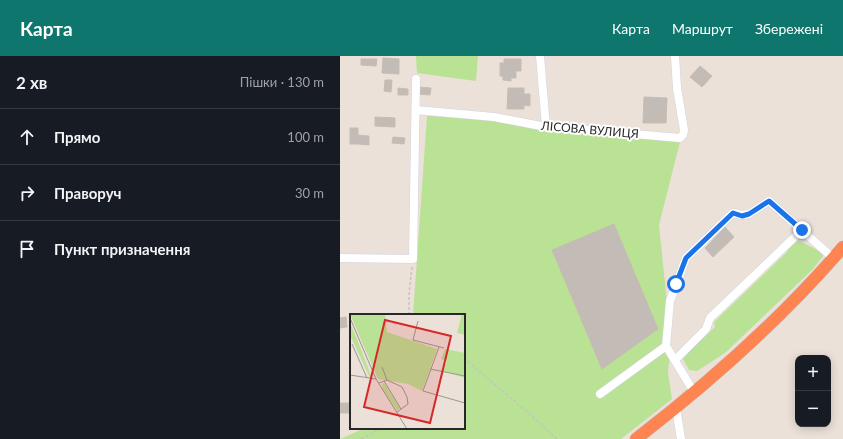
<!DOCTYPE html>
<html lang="uk">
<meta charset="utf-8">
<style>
body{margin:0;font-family:Lato,sans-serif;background:#242831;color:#f1f3f6}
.controls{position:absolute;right:12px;bottom:12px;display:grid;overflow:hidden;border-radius:8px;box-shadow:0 2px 10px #0003}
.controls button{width:36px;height:36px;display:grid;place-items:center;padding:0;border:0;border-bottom:1px solid #363941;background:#171b24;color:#f1f3f6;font:20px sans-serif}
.stop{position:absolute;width:12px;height:12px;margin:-9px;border:3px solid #1a73e8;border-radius:50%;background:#fff}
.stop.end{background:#1a73e8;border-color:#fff;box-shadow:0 1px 4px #0008}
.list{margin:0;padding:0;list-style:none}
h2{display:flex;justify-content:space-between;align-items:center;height:52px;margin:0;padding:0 16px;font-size:17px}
h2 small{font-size:13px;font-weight:400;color:#9ea1a6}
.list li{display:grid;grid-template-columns:26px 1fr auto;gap:12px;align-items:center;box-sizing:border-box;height:56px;padding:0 16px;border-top:1px solid #363941}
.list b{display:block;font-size:15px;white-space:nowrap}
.list em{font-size:13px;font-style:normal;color:#9ea1a6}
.icon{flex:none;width:22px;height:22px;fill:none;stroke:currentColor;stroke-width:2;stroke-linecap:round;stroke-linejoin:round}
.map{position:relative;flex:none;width:503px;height:383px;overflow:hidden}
header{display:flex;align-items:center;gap:24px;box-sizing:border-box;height:56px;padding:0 20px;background:#0f766e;color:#fff}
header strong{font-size:19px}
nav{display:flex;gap:22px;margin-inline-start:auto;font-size:14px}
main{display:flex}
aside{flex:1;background:#171b24}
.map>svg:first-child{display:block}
.green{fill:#bae295}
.building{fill:#c3bbb6;stroke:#c6bdb3}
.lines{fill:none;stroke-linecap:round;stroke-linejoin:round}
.minor-casing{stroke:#cfd5e1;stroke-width:9}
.highway-casing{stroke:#c3c3c3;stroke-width:13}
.path{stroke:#c3c3c3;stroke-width:1.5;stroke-dasharray:3 2;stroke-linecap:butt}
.minor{stroke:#fff;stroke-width:8}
.highway{stroke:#fe8551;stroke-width:12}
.route{stroke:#1a73e8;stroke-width:5}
.labels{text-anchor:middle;stroke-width:4;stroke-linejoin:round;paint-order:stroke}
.street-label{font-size:12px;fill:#282828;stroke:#fff}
.inset-road{fill:none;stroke:#9d9792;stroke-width:1}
.view{fill:#d62828;fill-opacity:0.15;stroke:#d62828;stroke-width:2}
.inset-edge{fill:none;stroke:#282828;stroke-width:2}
</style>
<header>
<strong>Карта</strong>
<nav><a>Карта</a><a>Маршрут</a><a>Збережені</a></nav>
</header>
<main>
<aside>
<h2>2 хв<small>Пішки · 130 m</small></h2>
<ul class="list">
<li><svg class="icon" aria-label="ahead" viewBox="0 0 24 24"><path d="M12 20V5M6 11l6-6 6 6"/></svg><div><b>Прямо</b></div><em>100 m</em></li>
<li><svg class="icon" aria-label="right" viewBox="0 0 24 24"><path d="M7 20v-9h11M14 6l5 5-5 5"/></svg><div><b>Праворуч</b></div><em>30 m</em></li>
<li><svg class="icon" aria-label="arrive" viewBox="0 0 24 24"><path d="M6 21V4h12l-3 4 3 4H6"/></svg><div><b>Пункт призначення</b></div></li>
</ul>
</aside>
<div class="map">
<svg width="503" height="383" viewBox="0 0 503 383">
<rect width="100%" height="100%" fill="#ebe1d9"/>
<g class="green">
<path d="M76,0h62l-2,25 -59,-8z"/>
<path d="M87,60l66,4 48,10 139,12 -21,83 12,116 -3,32 4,26 -51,40h-281l25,-11h99v-113h-51z"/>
<path d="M459,185l23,11 1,4 -10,13 -88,84 -28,18 -8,-1 -6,-11 1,-3 31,-29 -1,-5 72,-69 5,-10z"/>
</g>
<g class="building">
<path d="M43,2l16,1v15l-17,-1z"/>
<path d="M21,3h16l-1,7 -15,-1z"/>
<path d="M164,3h17v12h-5v7h-5v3l-8,-1v-4h-3v-13h4z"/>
<path d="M360,10l12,10 -10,11 -12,-10z"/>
<path d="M45,24h7l-1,12 -7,-1z"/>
<path d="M78,31l13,1 -1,7 -12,-1z"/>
<path d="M58,32l10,1v6h-10z"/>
<path d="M168,32h16v6h6v12l-6,-1v4h-17z"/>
<path d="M304,41l23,1 -1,25h-23z"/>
<path d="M35,61l20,1v9l-20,-1z"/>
<rect x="10" y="72" width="8" height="16"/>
<path d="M18,79l11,1v9l-11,-1z"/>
<path d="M53,81l12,1 -1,6 -12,-1z"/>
<path d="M274,168l44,105 -56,40 -50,-119z"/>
<path d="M385,171l9,10 -21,20 -8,-9z"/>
<path d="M6,261l1,10 -7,1v-10z"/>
<rect x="0" y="347" width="11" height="10"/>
</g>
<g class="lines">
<g class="minor-casing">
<g id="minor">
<path d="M200,0l6,71"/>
<path d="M76,54l78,7 47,9 139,12 3,-3 1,-5 -7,-42 -2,-32"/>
<path d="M0,202l73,1 3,-180"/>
<path d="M326,290l4,-45 16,-43 47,-45 9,2 7,-1 20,-13 64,57"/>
<path d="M335,304l31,-31 4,-11 92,-88"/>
<path d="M260,338l66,-48 28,46"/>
<path d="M336,352l5,31"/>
</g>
</g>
<g class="highway-casing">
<path id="highway" d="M296,383c74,-57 146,-121 207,-192"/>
</g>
<g class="path">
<path d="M69,259v-21l3,-27"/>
<path d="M124,302l77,66 16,15"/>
<path d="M21,383l21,-11"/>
</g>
<use href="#minor" class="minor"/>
<use href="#highway" class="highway"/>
</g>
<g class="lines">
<path class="route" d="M336,228l10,-26 47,-45 9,3 7,-2 20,-13 33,29"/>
</g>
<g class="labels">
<g class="street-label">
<text transform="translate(250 74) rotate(5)" y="4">ЛІСОВА ВУЛИЦЯ</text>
</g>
</g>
<g transform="translate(10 258)">
<rect width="115" height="115" fill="#ebe1d9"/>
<path d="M0,0h35l2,18 50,17 -15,42 -14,-7 -30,-5zM112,0h3v21l-8,-2zM0,9l7,16 15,39h-2l-20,-43zM95,35l20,4v25l-22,-7 4,-10 -6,-2zM34,69l16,25 -3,3 -14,-21 -1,-6z" fill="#bae295"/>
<path class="inset-road" d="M0,4l26,61 31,50M68,7l-5,19 31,8M2,30l15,34M89,33l-16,44 42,12M80,55l35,7M0,61l26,4M37,66l15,7 5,10 1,7 -11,8M34,67l17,28M29,69l8,-3 -5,-13"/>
<path class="view" d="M35,6l66,16 -21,87 -66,-16z"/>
<rect width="115" height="115" class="inset-edge"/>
</g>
</svg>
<div class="controls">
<button>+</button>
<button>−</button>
</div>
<div class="stop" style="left:336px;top:228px"></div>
<div class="stop end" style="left:462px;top:174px"></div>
</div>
</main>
